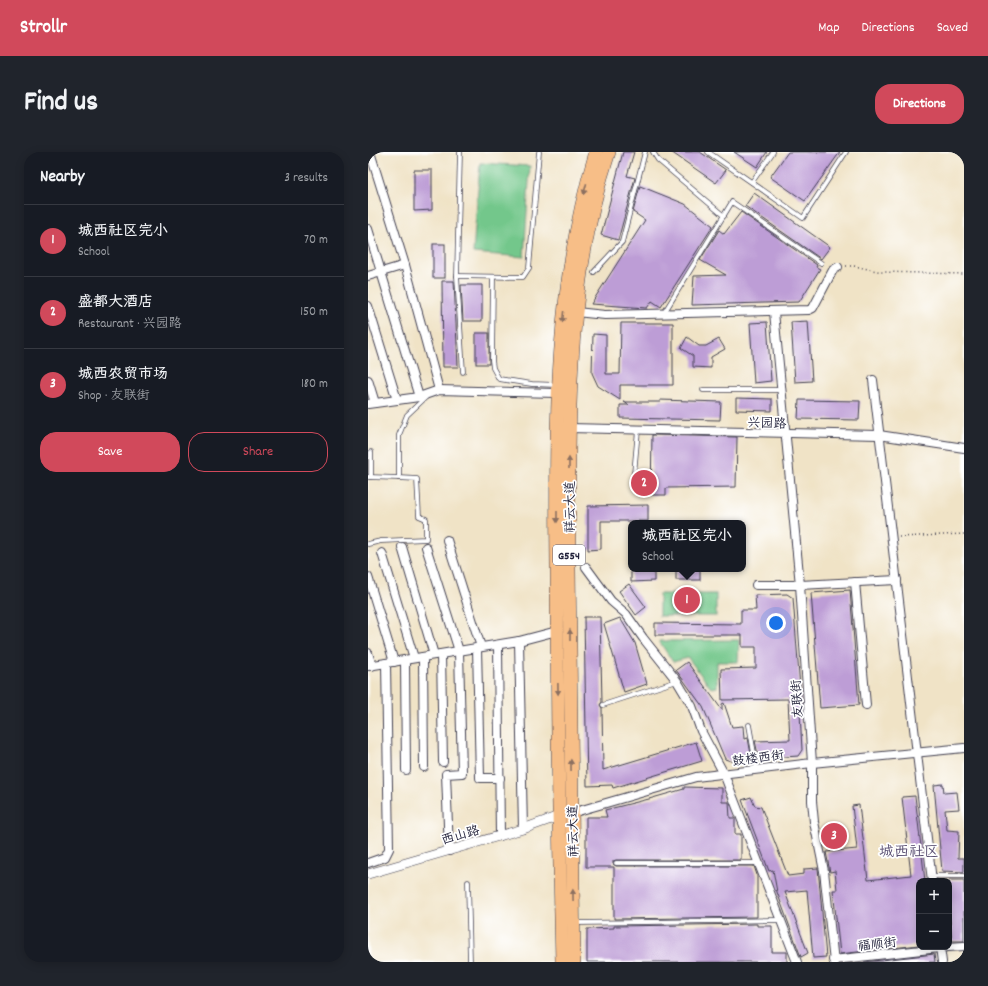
<!DOCTYPE html>
<meta charset="utf-8">
<style>
body{margin:0;font-family:Dekko,"LXGW WenKai TC",sans-serif;background:#20242c;color:#f1f3f6}
.controls{position:absolute;right:12px;bottom:12px;display:grid;overflow:hidden;border-radius:8px;box-shadow:0 2px 10px #0003}
.controls button{width:36px;height:36px;display:grid;place-items:center;padding:0;border:0;border-bottom:1px solid #363941;background:#171b24;color:#f1f3f6;font:20px sans-serif}
.you{position:absolute;left:408px;top:471px;width:14px;height:14px;margin:-10px;border:3px solid #fff;border-radius:50%;background:#1a73e8;box-shadow:0 0 0 6px #1a73e833}
.badge{display:grid;place-items:center;width:26px;height:26px;border-radius:50%;background:#d1495b;color:#fff;font-size:13px;font-weight:700}
.pin{position:absolute;translate:-50% -50%;border:2px solid #fff;box-shadow:0 1px 4px #0006}
.popup{position:absolute;left:260px;top:368px;width:118px;height:52px;box-sizing:border-box;display:grid;place-content:center;border-radius:8px;background:#171b24;filter:drop-shadow(0 1px 3px #0005);font-size:13px;white-space:nowrap;color:#9ea1a6}
.popup b{font-size:15px;color:#f1f3f6}
.popup::after{content:'';position:absolute;left:50%;top:100%;margin-left:-8px;border:8px solid transparent;border-top-color:#171b24}
.list{margin:0;padding:0;list-style:none}
h2{display:flex;justify-content:space-between;align-items:center;height:52px;margin:0;padding:0 16px;font-size:17px}
h2 small{font-size:13px;font-weight:400;color:#9ea1a6}
.list li{display:grid;grid-template-columns:26px 1fr auto;gap:12px;align-items:center;box-sizing:border-box;height:72px;padding:0 16px;border-top:1px solid #363941}
.list b{display:block;font-size:15px;white-space:nowrap}
.list p{margin:0;font-size:13px;white-space:nowrap;color:#9ea1a6}
.list em{font-size:13px;font-style:normal;color:#9ea1a6}
.actions{display:flex;gap:8px;padding:12px 16px}
.actions a{flex:1;padding:9px 0;border:1px solid #d1495b;border-radius:16px;text-align:center;font-size:14px;color:#d1495b}
.actions .main{background:#d1495b;color:#fff}
.map{position:relative;flex:none;width:596px;height:810px;overflow:hidden;border-radius:16px}
header{display:flex;align-items:center;gap:24px;box-sizing:border-box;height:56px;padding:0 20px;background:#d1495b;color:#fff}
header strong{font-size:19px}
nav{display:flex;gap:22px;margin-inline-start:auto;font-size:14px}
.intro{display:flex;align-items:center;justify-content:space-between;box-sizing:border-box;height:96px;padding:0 24px}
h1{margin:0;font-size:28px}
.button{padding:10px 18px;border-radius:16px;background:#d1495b;color:#fff;font-size:14px;font-weight:700}
main{display:flex;gap:24px;padding:0 24px}
aside{flex:1;background:#171b24;border-radius:16px;box-shadow:0 2px 10px #0003}
.map>svg:first-child{display:block}
.green{fill:#73c78b;stroke:#4a7463}
.building{fill:#bd9dd6}
.lines{fill:none;stroke-linecap:round;stroke-linejoin:round}
.service-casing{stroke:#413f50;stroke-width:5.5}
.minor-casing{stroke:#413f50;stroke-width:10}
.tertiary-casing{stroke:#413f50;stroke-width:10}
.trunk-casing{stroke:#413f50;stroke-width:14}
.path{stroke:#413f50;stroke-width:1.5;stroke-dasharray:1 3;stroke-linecap:butt}
.service{stroke:#fff;stroke-width:4}
.minor{stroke:#fff;stroke-width:8}
.tertiary{stroke:#fff;stroke-width:9}
.trunk{stroke:#f7be87;stroke-width:13}
.oneway{fill:#8c7061}
.labels{text-anchor:middle;stroke-width:3.5;stroke-linejoin:round;paint-order:stroke}
.shield{fill:#fff;stroke:#646476;stroke-width:1}
.shield-label{font-size:12px;font-weight:bold;fill:#22223b}
.street-label{font-size:13px;fill:#22223b;stroke:#fff}
.quarter-label{font-size:15px;fill:#584d71;stroke:#fff}
</style>
<header>
<strong>Strollr</strong>
<nav><a>Map</a><a>Directions</a><a>Saved</a></nav>
</header>
<div class="intro"><h1>Find us</h1><a class="button">Directions</a></div>
<main>
<aside>
<h2>Nearby<small>3 results</small></h2>
<ul class="list">
<li><span class="badge">1</span><div><b>城西社区完小</b><p>School</p></div><em>70 m</em></li>
<li><span class="badge">2</span><div><b>盛都大酒店</b><p>Restaurant · 兴园路</p></div><em>150 m</em></li>
<li><span class="badge">3</span><div><b>城西农贸市场</b><p>Shop · 友联街</p></div><em>180 m</em></li>
</ul>
<div class="actions"><a class="main">Save</a><a>Share</a></div>
</aside>
<div class="map">
<svg width="596" height="810" viewBox="0 0 596 810">
<rect width="100%" height="100%" fill="#fff"/>
<filter id="ink" filterUnits="userSpaceOnUse"><feTurbulence type="fractalNoise" baseFrequency=".025" numOctaves="2"/><feDisplacementMap in="SourceGraphic" scale="8" xChannelSelector="R" yChannelSelector="G"/><feConvolveMatrix kernelMatrix="1 2 1 2 8 2 1 2 1" color-interpolation-filters="sRGB"/></filter>
<filter id="wash" filterUnits="userSpaceOnUse"><feTurbulence type="fractalNoise" baseFrequency=".012" numOctaves="4" result="noise"/><feDisplacementMap in="SourceGraphic" scale="16" xChannelSelector="R" yChannelSelector="G"/><feGaussianBlur stdDeviation="0.9" result="paint"/><feColorMatrix in="noise" values="0 0 0 0 0 0 0 0 0 0 0 0 0 0 0 0 0 1.4 0 .05"/><feComposite in="paint" operator="in"/></filter>
<g filter="url(#wash)">
<rect width="100%" height="100%" fill="#f0e3c6"/>
<g class="green">
<path d="M112,11l50,3 -6,91 -51,-4z"/>
<rect x="291" y="442" width="57" height="22"/>
<path d="M371,488l-1,22h-21v25l-6,1 -23,-30 -15,4 -14,-21z"/>
</g>
<g id="blocks">
<g class="building">
<path d="M255,0h11l-7,24 8,2 -17,62 -17,-5z"/>
<path d="M303,0h29l26,18 -10,13z"/>
<path d="M366,0h33l-10,15z"/>
<path d="M420,0h52l-35,49 -35,-24z"/>
<path d="M46,18h18v40l-18,1z"/>
<path d="M272,34l45,18 28,22 -52,81 -9,-6 -5,7 -56,-4 54,-84 -12,-8z"/>
<path d="M386,41l76,54 -9,12 -76,-53z"/>
<path d="M373,60l76,53 -1,2 4,2 -21,33 -107,3 2,-29 32,-1 -26,-15 19,-30 5,4z"/>
<rect x="65" y="92" width="12" height="34"/>
<path d="M74,129h12l4,86h-15z"/>
<path d="M93,133h21v36h-19z"/>
<path d="M440,169l4,60 -17,1 -4,-60z"/>
<path d="M399,170l4,59 -17,2 -4,-60z"/>
<path d="M253,171h52v62h-53v15l-22,-14 -6,-13 1,-39 13,1v39h14z"/>
<rect x="108" y="181" width="13" height="31"/>
<path d="M319,185l12,9h7l13,-7 6,10 -14,8v11l-18,-1v-11l-12,-8z"/>
<path d="M368,246l36,1v12l-36,-1z"/>
<path d="M292,248l61,2 -1,18 -100,-2v-13h9l-5,-3h36z"/>
<path d="M431,248l61,1 -1,19 -61,-1z"/>
<path d="M284,283l85,2 -1,50 -70,1v7h-15z"/>
<path d="M280,353v16h-47v28l-13,1v-44z"/>
<path d="M263,417h23v12l-23,1z"/>
<rect x="308" y="417" width="24" height="11"/>
<path d="M261,432l17,23 -10,8 -17,-24z"/>
<path d="M482,438l9,115 -39,3 -9,-115z"/>
<path d="M419,442l6,4 9,115h-2l2,37 -4,6 -39,3 -4,-18 35,-1 -2,-41 -66,1 -1,-31 35,-1v-21h-14v-12h-87v-12l86,1v-14h15l-1,-15z"/>
<path d="M216,465h16l2,85 -2,3 2,3 1,62 93,-28 6,19 -89,27 -1,-3 -25,1z"/>
<path d="M252,466l15,25 12,41 -23,8 -20,-68z"/>
<path d="M319,510l35,48v-6l2,-1 8,24 11,-1 1,13 4,-1 3,16 -9,1 2,4 -8,4 -11,-4 -22,-52 -27,-37z"/>
<path d="M575,632l1,9 13,-1 2,17 -14,1 2,20 12,1 -1,27h6v14l-22,-1 -8,-86z"/>
<path d="M316,635l38,1v14h7l1,16h5v16h6v26h-125l-3,1v3l3,2h138l3,9v42l-143,2v-52h-28v-50h21l-2,-7 44,-11 35,-10z"/>
<path d="M547,644l10,85h-6v64l-79,9 -7,-64h4l-2,-19 -5,1 -4,-20 31,-3 -5,-43 7,-1 9,75 43,-5 -9,-78z"/>
<path d="M383,645l4,9 6,1 27,69 16,-2v-5l14,-1 8,89 -13,1 -6,-68 -22,2 23,61 -7,4 -24,-65 -4,-22 -4,1 -27,-71z"/>
<path d="M581,728h15v61h-12l-3,-28z"/>
<path d="M389,772v2h15v26h15v10h-200v-33l27,-1v-2z"/>
<path d="M566,802l1,8h-71z"/>
</g>
</g>
</g>
<g filter="url(#ink)">
<use href="#blocks" fill-opacity="0" stroke="#413f50" stroke-width="1"/>
<g class="lines">
<g class="service-casing">
<g id="service">
<path d="M92,0l-3,124 6,96"/>
<path d="M285,0l5,8 66,56"/>
<path d="M340,0l95,66 43,-66"/>
<path d="M384,30l21,-30"/>
<path d="M226,120l28,-30 23,-90"/>
<path d="M89,124l66,1 6,-9 10,-116"/>
<path d="M125,125l-1,83 1,8 6,11 33,5 25,1"/>
<path d="M296,161l68,-111 89,61"/>
<path d="M335,238h78"/>
<path d="M266,322l4,-44"/>
<path d="M0,325l31,1v-43l8,-20 19,-18"/>
<path d="M3,325v-25"/>
<path d="M0,392l13,-3 45,-2v-20l-7,-3 -2,-37 -18,-1"/>
<path d="M235,553l74,-24"/>
<path d="M381,573l8,45"/>
<path d="M248,711h142"/>
<path d="M564,724h32"/>
<path d="M100,730l2,80"/>
<path d="M208,771l204,-3"/>
</g>
</g>
<g class="minor-casing">
<g id="minor">
<path d="M2,0l35,113 34,125"/>
<path d="M0,77l51,168"/>
<path d="M0,124l37,-11"/>
<path d="M0,154l29,94"/>
<path d="M208,160l29,3 204,-5 4,-2 20,-38 5,-3"/>
<path d="M406,160l26,273 12,178v38l2,21 10,49 10,91"/>
<path d="M0,228l7,23"/>
<path d="M505,228l59,501"/>
<path d="M0,252l51,-7 20,-7 118,3"/>
<path d="M201,276l310,7 85,13"/>
<path d="M79,388l34,107"/>
<path d="M34,395l32,108"/>
<path d="M58,395l33,104 3,122 -16,1 3,77"/>
<path d="M14,401l32,105"/>
<path d="M218,415l25,34 15,13 17,24 34,43 15,25 9,25 23,43 73,188"/>
<path d="M0,425l26,85"/>
<path d="M487,430l11,123"/>
<path d="M388,433h44l97,-5"/>
<path d="M151,489l4,188"/>
<path d="M130,493l2,191"/>
<path d="M109,496l3,130h20"/>
<path d="M0,501l4,13"/>
<path d="M73,502l2,108"/>
<path d="M55,505l1,110"/>
<path d="M37,508l1,110"/>
<path d="M0,514l151,-25 38,-10"/>
<path d="M200,662l128,-37 116,-14 152,-15"/>
<path d="M0,711l17,-6 4,-8 -3,-186"/>
<path d="M572,795l2,15"/>
<path d="M581,795l15,-1"/>
<path d="M465,808l115,-13"/>
</g>
</g>
<g class="tertiary-casing">
<path id="tertiary" d="M0,722l155,-45 36,-13"/>
</g>
<g class="trunk-casing">
<g id="trunk">
<path d="M194,810c-3,-129 -5,-259 -5,-389 -1,-145 -4,-280 39,-421"/>
<path d="M206,810c-2,-131 -4,-262 -5,-393 0,-139 -5,-283 40,-417"/>
</g>
</g>
<g class="path">
<path d="M478,114h8l28,6 82,2"/>
<path d="M531,385l65,-3"/>
</g>
<use href="#service" class="service"/>
<use href="#minor" class="minor"/>
<use href="#tertiary" class="tertiary"/>
<use href="#trunk" class="trunk"/>
</g>
<defs><path id="oneway-solid" d="M-6-.8H1V-3.2L6.5 0L1 3.2V.8H-6Z"/></defs>
<g class="oneway">
<use href="#oneway-solid" transform="translate(217 37) rotate(105)"/>
<use href="#oneway-solid" transform="translate(195 165) rotate(96)"/>
<use href="#oneway-solid" transform="translate(201 311) rotate(-90)"/>
<use href="#oneway-solid" transform="translate(189 365) rotate(90)"/>
<use href="#oneway-solid" transform="translate(202 483) rotate(-90)"/>
<use href="#oneway-solid" transform="translate(190 537) rotate(89)"/>
<use href="#oneway-solid" transform="translate(203 613) rotate(-91)"/>
<use href="#oneway-solid" transform="translate(205 743) rotate(-91)"/>
</g>
</g>
<g class="labels">
<rect class="shield" x="185" y="393" width="32" height="20" rx="3"/>
<g class="shield-label">
<text x="201" y="407">G554</text>
</g>
<g class="street-label">
<text transform="translate(399 270) rotate(2)" y="5">兴园路</text>
<text transform="translate(201 355) rotate(-90)" y="5">祥云大道</text>
<text transform="translate(428 547) rotate(-94)" y="5">友联街</text>
<text transform="translate(390 605) rotate(-7)" y="5">鼓楼西街</text>
<text transform="translate(204 679) rotate(-91)" y="5">祥云大道</text>
<text transform="translate(92 682) rotate(-16)" y="5">西山路</text>
<text transform="translate(509 791) rotate(-7)" y="5">福顺街</text>
</g>
<g class="quarter-label">
<text x="541" y="704">城西社区</text>
</g>
</g>
</svg>
<div class="controls">
<button>+</button>
<button>−</button>
</div>
<div class="you"></div>
<div class="pin badge" style="left:319px;top:448px">1</div>
<div class="popup"><b>城西社区完小</b>School</div>
<div class="pin badge" style="left:276px;top:331px">2</div>
<div class="pin badge" style="left:466px;top:684px">3</div>
</div>
</main>
